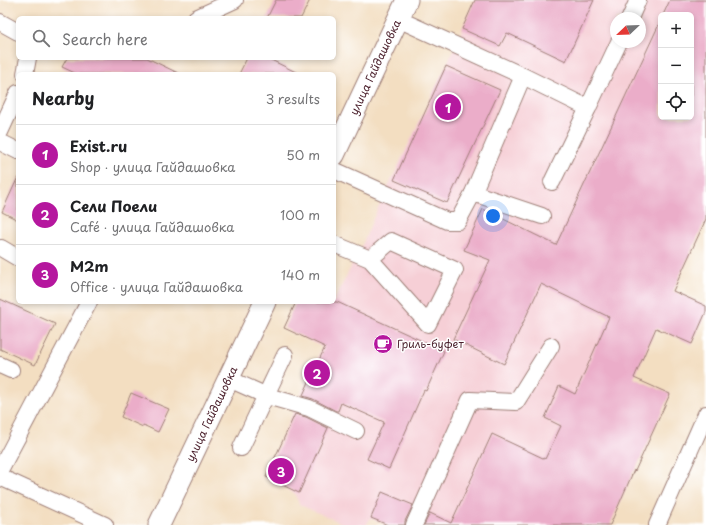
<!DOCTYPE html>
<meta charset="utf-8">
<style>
body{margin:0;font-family:"Playpen Sans",sans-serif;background:#f2f2f2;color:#202124}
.controls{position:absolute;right:12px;top:12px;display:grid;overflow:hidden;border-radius:6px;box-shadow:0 2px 6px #0003}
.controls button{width:36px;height:36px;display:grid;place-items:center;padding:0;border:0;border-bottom:1px solid #e0e0e0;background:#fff;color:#202124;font:20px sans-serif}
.compass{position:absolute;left:610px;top:12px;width:36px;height:36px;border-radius:50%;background:#fff;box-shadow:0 2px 6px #0003;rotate:247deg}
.you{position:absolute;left:493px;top:216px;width:14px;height:14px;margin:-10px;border:3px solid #fff;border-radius:50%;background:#1a73e8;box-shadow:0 0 0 6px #1a73e833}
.badge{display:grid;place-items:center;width:26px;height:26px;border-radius:50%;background:#b5179e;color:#fff;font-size:13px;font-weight:700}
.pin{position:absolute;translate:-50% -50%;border:2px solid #fff;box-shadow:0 1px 4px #0006}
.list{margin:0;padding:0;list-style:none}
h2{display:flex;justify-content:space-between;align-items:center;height:52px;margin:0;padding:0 16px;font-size:17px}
h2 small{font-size:13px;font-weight:400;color:#757577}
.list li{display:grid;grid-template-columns:26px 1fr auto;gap:12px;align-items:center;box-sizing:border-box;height:60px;padding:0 16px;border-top:1px solid #e0e0e0}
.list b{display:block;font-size:15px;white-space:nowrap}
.list p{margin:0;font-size:13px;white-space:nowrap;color:#757577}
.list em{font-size:13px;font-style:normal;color:#757577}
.icon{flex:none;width:22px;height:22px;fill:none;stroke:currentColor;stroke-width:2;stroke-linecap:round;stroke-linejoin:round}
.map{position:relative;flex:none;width:706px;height:525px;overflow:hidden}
.search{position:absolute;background:#fff;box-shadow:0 2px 6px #0003;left:16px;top:16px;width:320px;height:44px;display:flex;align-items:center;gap:10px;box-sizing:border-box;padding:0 14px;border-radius:6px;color:#757577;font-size:15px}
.panel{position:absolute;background:#fff;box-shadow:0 2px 6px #0003;left:16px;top:72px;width:320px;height:232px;border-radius:6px}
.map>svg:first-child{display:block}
.built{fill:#f6cfd6;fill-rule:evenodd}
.building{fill:#ebadc9}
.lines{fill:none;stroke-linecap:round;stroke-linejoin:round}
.minor-casing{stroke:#9e7e76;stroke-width:18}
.major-casing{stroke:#9e7e76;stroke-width:23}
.minor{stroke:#fff;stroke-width:16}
.major{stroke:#fff;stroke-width:21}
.labels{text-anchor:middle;stroke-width:3;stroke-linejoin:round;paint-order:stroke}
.street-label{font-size:11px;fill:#4a1f2b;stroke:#fff}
.poi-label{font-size:11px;fill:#4a1f2b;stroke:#fff;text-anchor:start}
</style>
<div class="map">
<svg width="706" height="525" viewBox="0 0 706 525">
<rect width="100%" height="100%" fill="#fff"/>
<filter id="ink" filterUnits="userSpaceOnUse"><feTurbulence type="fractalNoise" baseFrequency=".025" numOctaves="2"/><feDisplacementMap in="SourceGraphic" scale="8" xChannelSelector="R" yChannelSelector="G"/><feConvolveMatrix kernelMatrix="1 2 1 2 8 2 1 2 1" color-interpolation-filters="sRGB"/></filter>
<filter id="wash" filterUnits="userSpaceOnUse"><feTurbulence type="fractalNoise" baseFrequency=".012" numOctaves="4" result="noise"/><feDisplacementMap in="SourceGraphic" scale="16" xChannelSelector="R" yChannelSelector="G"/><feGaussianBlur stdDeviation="0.9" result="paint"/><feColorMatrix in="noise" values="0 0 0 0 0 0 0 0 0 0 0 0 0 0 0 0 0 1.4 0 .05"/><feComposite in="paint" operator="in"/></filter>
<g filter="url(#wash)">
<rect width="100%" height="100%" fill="#f3dec1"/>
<path class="built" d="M475,0h231l-15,15h-30v102h20l-88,192 15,11 -33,74 -59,131h-128l-17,-7 -5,7h-20l-46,-20 -6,-12 -30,-15 58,-131 -38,-19 12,-26h38v-3h1l27,-54 15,-35 69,-144zM616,18h24v24h-24z"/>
<g id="blocks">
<g class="building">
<path d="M276,0h34l-9,18h-34z"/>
<path d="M475,0h119l-28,61 -59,-28 -7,13 -38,-17z"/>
<path d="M670,0h36v219l-33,72 33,15v6l-14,32 -36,-16 -22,50 36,16 -35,77 -1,-1 -24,55h-186l6,-12 21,10 41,-89 53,25 16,-33 -16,-8 14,-32 16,8 34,-77 -68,-33 -37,80 -51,-25 37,-79 -26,-10 19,-41 73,36 105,-225v97h30v-102h-28z"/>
<path d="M67,58h80l33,16h-103l-15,-7z"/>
<path d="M247,58h20l33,16h-61z"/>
<path d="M446,66l54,24 -53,113 -53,-23z"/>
<path d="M18,177v43l-16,-8z"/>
<path d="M0,299l55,25 -20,41 -35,-16z"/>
<path d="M296,302h41l107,49 -18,40 -2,-1 -35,79 -22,-10 17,-37 -43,-19 -3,8h-2l-23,-12 -10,-3v-1l22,-48 -41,-19z"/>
<path d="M131,393l38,16 -11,23 -15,-7v2l-22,-10z"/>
<path d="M295,414l11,3 22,11 -29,65 -33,-16z"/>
<path d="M382,492l31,13 -8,16v4h-17l-17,-7z"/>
</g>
</g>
</g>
<g filter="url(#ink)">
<use href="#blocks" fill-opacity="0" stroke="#9e7e76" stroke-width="1"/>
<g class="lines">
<g class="minor-casing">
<g id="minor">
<path d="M196,18l39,-18"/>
<path d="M630,18l8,-18"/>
<path d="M398,19l125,57 65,32 31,-66"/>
<path d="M0,22l18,10"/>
<path d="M25,74l3,-16"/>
<path d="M0,132l18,-39"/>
<path d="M0,142l18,9"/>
<path d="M334,170l113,51h11l15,-28 50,-117"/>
<path d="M552,182l36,-74"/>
<path d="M473,193l69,23"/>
<path d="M334,244l36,15 58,65 27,-54 -64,-29 -21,18"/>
<path d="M1,248l17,10"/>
<path d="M0,365l11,5"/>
<path d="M229,379l38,17 42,12 47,23"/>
<path d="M241,448l44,-93"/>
<path d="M0,470l89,-168"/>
<path d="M0,477l105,48"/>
<path d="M414,525l56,-125 46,2 35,-56"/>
<path d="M657,525l49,-111"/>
</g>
</g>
<g class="major-casing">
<g id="major">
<path id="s1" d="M334,155l73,-155"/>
<path id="s2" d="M159,525l106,-223"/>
</g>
</g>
<use href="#minor" class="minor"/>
<use href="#major" class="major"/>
</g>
</g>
<defs>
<g id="cafe-disc" transform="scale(1)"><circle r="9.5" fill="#b5179e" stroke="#fff"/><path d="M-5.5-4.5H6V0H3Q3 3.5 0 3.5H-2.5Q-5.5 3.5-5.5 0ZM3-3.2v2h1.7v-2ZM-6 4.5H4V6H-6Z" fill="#fff"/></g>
</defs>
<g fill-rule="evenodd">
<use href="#cafe-disc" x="383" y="344"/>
</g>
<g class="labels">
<g class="street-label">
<text dy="4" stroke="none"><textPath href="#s1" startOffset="97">улица Гайдашовка</textPath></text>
<text dy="4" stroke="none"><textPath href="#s2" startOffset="123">улица Гайдашовка</textPath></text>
</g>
<g class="poi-label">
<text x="397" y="348">Гриль-буфет</text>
</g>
</g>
</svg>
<div class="controls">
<button>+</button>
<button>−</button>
<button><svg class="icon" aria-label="locate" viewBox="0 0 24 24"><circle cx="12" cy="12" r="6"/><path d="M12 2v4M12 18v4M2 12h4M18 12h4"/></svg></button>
</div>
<svg class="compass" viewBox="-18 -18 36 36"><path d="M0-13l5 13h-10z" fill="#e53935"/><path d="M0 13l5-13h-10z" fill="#757577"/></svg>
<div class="you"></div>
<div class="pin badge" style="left:448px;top:107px">1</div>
<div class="pin badge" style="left:317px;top:373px">2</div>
<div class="pin badge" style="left:281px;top:471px">3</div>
<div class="search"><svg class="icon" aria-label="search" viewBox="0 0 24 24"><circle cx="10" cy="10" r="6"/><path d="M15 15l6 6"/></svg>Search here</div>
<section class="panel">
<h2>Nearby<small>3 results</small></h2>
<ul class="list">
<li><span class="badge">1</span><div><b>Exist.ru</b><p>Shop · улица Гайдашовка</p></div><em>50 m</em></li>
<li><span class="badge">2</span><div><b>Сели Поели</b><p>Café · улица Гайдашовка</p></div><em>100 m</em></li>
<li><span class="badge">3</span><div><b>М2m</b><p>Office · улица Гайдашовка</p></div><em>140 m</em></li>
</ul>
</section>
</div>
